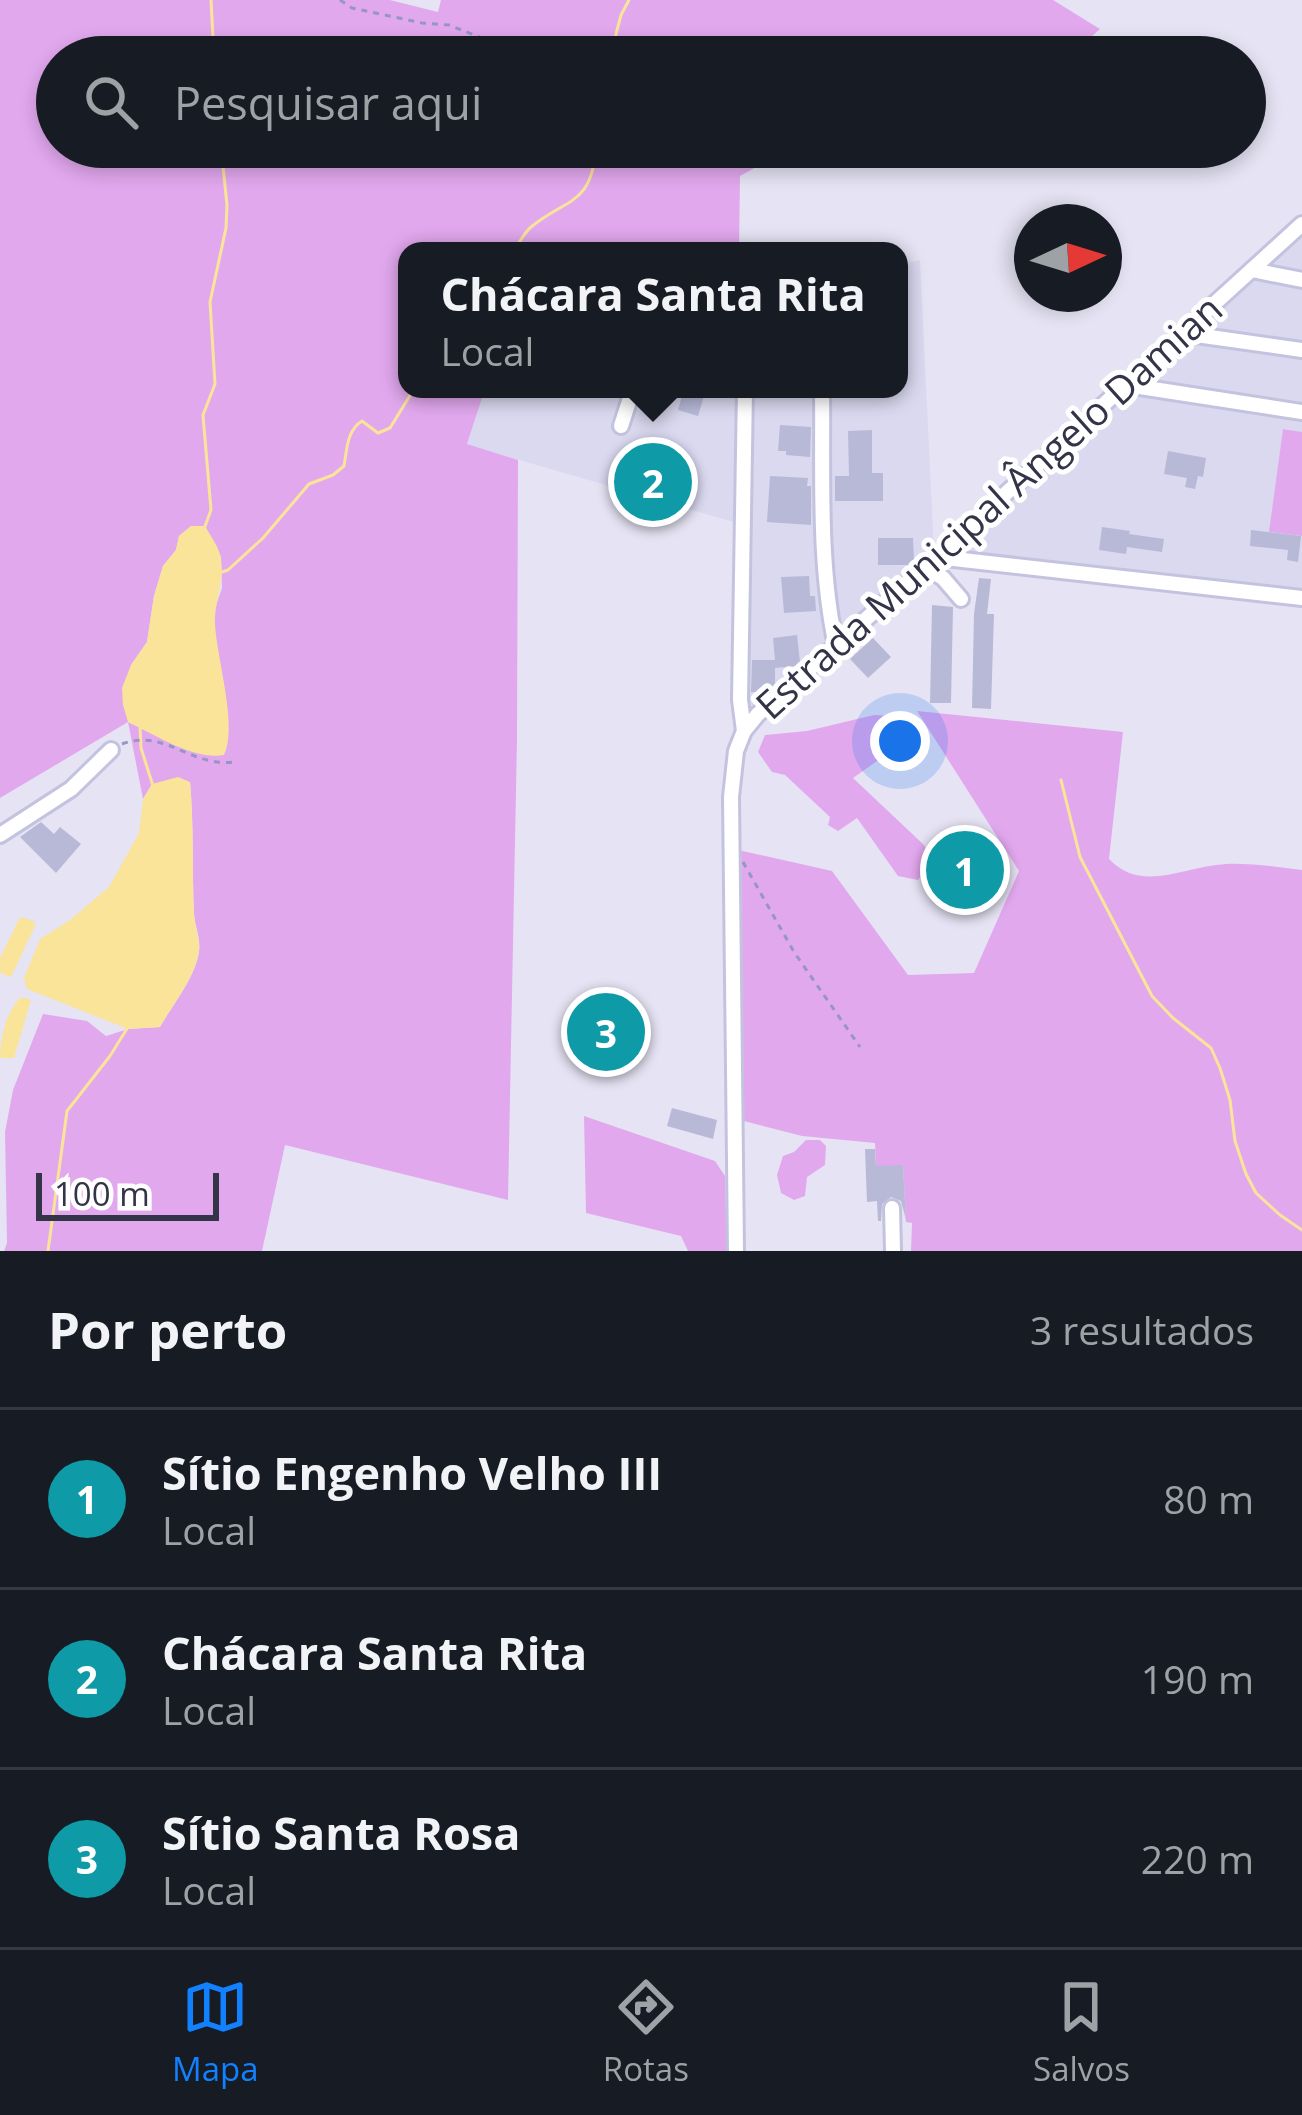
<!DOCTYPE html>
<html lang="pt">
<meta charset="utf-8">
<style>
body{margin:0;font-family:"Open Sans",sans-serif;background:#20242c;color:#f1f3f6}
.compass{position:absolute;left:1014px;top:204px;width:108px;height:108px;border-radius:50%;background:#171b24;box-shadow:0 6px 18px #0003;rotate:86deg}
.scale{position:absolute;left:36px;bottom:30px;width:183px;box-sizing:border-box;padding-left:12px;border:6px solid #333447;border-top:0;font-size:33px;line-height:42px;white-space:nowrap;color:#333447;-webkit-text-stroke:9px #fff;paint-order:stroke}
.you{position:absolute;left:900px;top:741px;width:42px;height:42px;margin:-30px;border:9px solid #fff;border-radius:50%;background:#1a73e8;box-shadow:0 0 0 18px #1a73e833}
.badge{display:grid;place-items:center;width:78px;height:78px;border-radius:50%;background:#1181ff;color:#fff;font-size:39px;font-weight:700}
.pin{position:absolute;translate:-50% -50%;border:6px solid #fff;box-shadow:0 3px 12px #0006}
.popup{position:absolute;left:398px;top:242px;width:510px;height:156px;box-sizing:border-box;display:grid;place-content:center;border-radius:24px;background:#171b24;filter:drop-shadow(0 3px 9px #0005);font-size:39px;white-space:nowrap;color:#9ea1a6}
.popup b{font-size:45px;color:#f1f3f6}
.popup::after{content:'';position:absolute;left:50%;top:100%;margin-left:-24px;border:24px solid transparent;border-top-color:#171b24}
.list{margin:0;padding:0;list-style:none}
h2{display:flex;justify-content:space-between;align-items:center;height:156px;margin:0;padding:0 48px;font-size:51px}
h2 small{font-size:39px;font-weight:400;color:#9ea1a6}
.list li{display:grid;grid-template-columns:78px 1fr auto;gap:36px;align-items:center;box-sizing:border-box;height:180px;padding:0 48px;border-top:3px solid #363941}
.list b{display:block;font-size:45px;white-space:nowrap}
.list p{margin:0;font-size:39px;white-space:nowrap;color:#9ea1a6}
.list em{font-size:39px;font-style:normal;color:#9ea1a6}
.icon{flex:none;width:66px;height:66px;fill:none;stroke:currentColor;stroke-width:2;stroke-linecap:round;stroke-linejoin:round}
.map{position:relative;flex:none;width:1302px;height:1251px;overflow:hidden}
.search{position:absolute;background:#171b24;box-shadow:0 6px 18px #0003;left:36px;right:36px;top:36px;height:132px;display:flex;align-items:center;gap:30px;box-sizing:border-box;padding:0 42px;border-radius:66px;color:#9ea1a6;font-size:45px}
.sheet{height:696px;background:#171b24}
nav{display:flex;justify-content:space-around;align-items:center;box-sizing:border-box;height:168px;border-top:3px solid #363941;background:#171b24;font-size:33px;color:#9ea1a6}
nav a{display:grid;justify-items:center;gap:6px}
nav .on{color:#1181ff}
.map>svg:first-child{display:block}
.residential{fill:#dad9f0}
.green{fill:#e2a8ee;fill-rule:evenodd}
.water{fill:#f9e499}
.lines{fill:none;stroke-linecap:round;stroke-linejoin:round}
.stream{stroke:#f9e499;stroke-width:3}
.building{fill:#b8b9d7}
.minor-casing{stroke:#c4c3df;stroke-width:20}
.path{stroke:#9795c4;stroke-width:3;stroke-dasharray:6 6;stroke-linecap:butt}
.minor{stroke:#fff;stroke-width:14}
.labels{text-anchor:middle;stroke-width:10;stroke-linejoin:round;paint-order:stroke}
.street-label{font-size:39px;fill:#333447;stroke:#fff}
</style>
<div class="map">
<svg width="1302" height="1251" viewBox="0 0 1302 1251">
<rect width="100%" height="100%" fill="#e6e4f4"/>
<g class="residential">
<path d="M1302,234v198l-19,-3 -13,103 32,4v69l-361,-40z"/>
<path d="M920,260l14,290 -200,180 3,-207 -270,-78 18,-56h414v-124z"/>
</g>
<g class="green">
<path d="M0,0h390l48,12 3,-12h612l47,29 -31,28h-1012v90h736l-53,29 -1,75h-332v138h78l-18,55 51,16 -1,279 -9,461 -223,-55 -23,106h-258l3,-8 -2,-111 8,-42 30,-76 44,7 19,15 22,-7 32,-2c13,-23 35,-49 39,-75 2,-14 -4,-25 -5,-38 -2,-44 0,-88 -4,-132l-38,2 -9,15 -15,-77 -128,76zM191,526h14l16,31 1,31 -8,23 2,39 -38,96 -50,-24 3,-57 16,-23 7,-46 9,-30 13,-16 3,-14z"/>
<path d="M1283,429l19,3v104l-33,-4z"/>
<path d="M917,711l206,21 -14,127c33,35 75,7 117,5 25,-1 51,3 76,6v381h-391l1,-28 -6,-1 -3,-56h-27l-1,-23 -73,-7 -62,-16 -2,-270 94,21 76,104 66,-2 45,-102z"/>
<path d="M874,715l22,1 8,26 -51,36 71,67 8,16 -14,19 -20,-4 -41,-58 -19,13 -10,-6 2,-8 -45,-42 -13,-3 -14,-20 7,-17 42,-4z"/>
<path d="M584,1116l131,45 10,15 2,75h-39l-7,-15 -95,-23z"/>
<path d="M806,1140h14l6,6 -1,19 -18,12 -2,19 -11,4 -13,-7 -4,-18 6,-19 11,-4z"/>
</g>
<g class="water">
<path d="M191,526h14c6,11 15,22 16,34 3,26 -7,42 -6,65 2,34 23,102 9,130 -32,5 -68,-20 -96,-33l-5,-17 -1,-17 9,-23 16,-23 7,-46 9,-30 13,-16 3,-14z"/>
<path d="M178,777l12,5c4,44 2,88 4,132 1,13 6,24 5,37 -4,27 -26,53 -39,76l-32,2 -101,-40 -3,-11 16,-39 30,-19 39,-33 30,-54 4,-34 9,-15z"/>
<path d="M20,917l14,4 1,5 -24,51 -11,-4v-15z"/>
<path d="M21,997l10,3 -17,58h-14c0,-20 6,-46 21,-61z"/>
</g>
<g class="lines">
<g class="stream">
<path d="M211,0l3,57"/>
<path d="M610,57l11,-42 8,-15"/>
<path d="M514,251c5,-8 10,-18 17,-24 35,-29 61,-21 65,-80"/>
<path d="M204,529l7,-19 -8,-95 12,-31 -5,-82 16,-74 1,-23 -6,-58"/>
<path d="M219,573l9,-3 35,-32 46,-54 24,-9 11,-9c3,-17 3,-36 18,-45l16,12 12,-5 24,-39"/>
<path d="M140,726l1,22 12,38"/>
<path d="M1061,780l19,77 72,139 21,22 38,30 9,20 10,32 5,41 11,33 10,19 24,22 22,15"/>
<path d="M48,1251l19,-140 43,-55 18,-29"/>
</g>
</g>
<g class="building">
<path d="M684,389h22l-8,27 -20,-6z"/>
<path d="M780,425l31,2 -1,30 -24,-2v-4h-8z"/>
<path d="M872,430v43h11v28h-48v-25h14l-1,-45z"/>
<path d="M1168,451l38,7 -3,19 -5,-1 -3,13 -10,-2 2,-9 -23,-4z"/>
<path d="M637,467l39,11 -6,20 -39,-12z"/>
<path d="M770,476l38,2 -1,8h4v39l-44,-3z"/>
<path d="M1102,527l28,4 -1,3 35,5 -2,13 -35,-5 -1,7 -27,-4z"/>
<path d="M1251,530l50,6 -3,26 -11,-2 1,-10 -38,-4z"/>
<path d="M878,538h35l1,24 -3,3h-33z"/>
<path d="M809,576l1,20h5l1,15 -32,2 -3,-36z"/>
<path d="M979,578l12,1 -4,35h7l-3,95 -19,-1 2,-94z"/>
<path d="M932,605l21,2 -2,96h-21z"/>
<path d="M797,635l3,27 -4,4 -21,2v16l-9,8h-15l1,-32h23l-2,-22z"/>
<path d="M873,638l18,19 -23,21 -18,-19z"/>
<path d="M41,822l13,12 6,-7 21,17 -25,29 -36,-36z"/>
<path d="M966,853l16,12 -17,23 -16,-12z"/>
<path d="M672,1108l45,12 -4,19 -46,-13z"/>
<path d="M865,1149h10l1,17 27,-1 3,55 -5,-19 -10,-4 -9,7 -1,17h-3l-1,-20 -10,1z"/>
</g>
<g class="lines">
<g class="minor-casing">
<g id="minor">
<path d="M1252,270l50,10"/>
<path d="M1182,333l120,17"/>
<path d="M1127,385l175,27"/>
<path d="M822,389c1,85 -4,174 14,257"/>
<path d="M621,426l12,-37"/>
<path d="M936,557l366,41"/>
<path d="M925,567l18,11 18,21"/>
<path d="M744,731l-4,-31 5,-311"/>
<path d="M0,835l71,-46 40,-39"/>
<path d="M892,1208l1,43"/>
<path d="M736,1251l-5,-454 5,-46 8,-20 14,-17 167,-147 377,-343"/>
</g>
</g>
<g class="path">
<path d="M340,0l12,8 70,15 27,2 33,13 44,1"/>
<path d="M122,744c43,-16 67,23 112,18"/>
<path d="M743,862l51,90 66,95"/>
</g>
<use href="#minor" class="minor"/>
</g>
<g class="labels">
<g class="street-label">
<text transform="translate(989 507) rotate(-42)" y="14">Estrada Municipal Ângelo Damian</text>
</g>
</g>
</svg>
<svg class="compass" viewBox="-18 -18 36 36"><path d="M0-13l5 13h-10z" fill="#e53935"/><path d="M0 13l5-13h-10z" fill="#9ea1a6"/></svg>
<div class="scale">100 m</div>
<div class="you"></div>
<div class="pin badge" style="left:965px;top:870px;background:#0f9aa8">1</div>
<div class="pin badge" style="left:653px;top:482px;background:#0f9aa8">2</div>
<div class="popup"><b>Chácara Santa Rita</b>Local</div>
<div class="pin badge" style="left:606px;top:1032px;background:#0f9aa8">3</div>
<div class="search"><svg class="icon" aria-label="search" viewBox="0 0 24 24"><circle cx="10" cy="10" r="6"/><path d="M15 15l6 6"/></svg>Pesquisar aqui</div>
</div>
<section class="sheet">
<h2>Por perto<small>3 resultados</small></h2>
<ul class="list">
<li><span class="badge" style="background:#0f9aa8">1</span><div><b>Sítio Engenho Velho III</b><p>Local</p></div><em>80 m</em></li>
<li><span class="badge" style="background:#0f9aa8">2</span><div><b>Chácara Santa Rita</b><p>Local</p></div><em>190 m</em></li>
<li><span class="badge" style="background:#0f9aa8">3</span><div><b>Sítio Santa Rosa</b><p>Local</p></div><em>220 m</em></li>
</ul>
</section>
<nav>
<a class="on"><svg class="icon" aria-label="map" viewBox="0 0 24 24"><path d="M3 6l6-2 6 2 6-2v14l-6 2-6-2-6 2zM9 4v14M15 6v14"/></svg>Mapa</a>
<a><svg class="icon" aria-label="directions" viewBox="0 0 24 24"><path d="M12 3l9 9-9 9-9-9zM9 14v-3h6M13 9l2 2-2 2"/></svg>Rotas</a>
<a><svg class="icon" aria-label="saved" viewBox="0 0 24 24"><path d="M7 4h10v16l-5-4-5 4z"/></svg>Salvos</a>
</nav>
